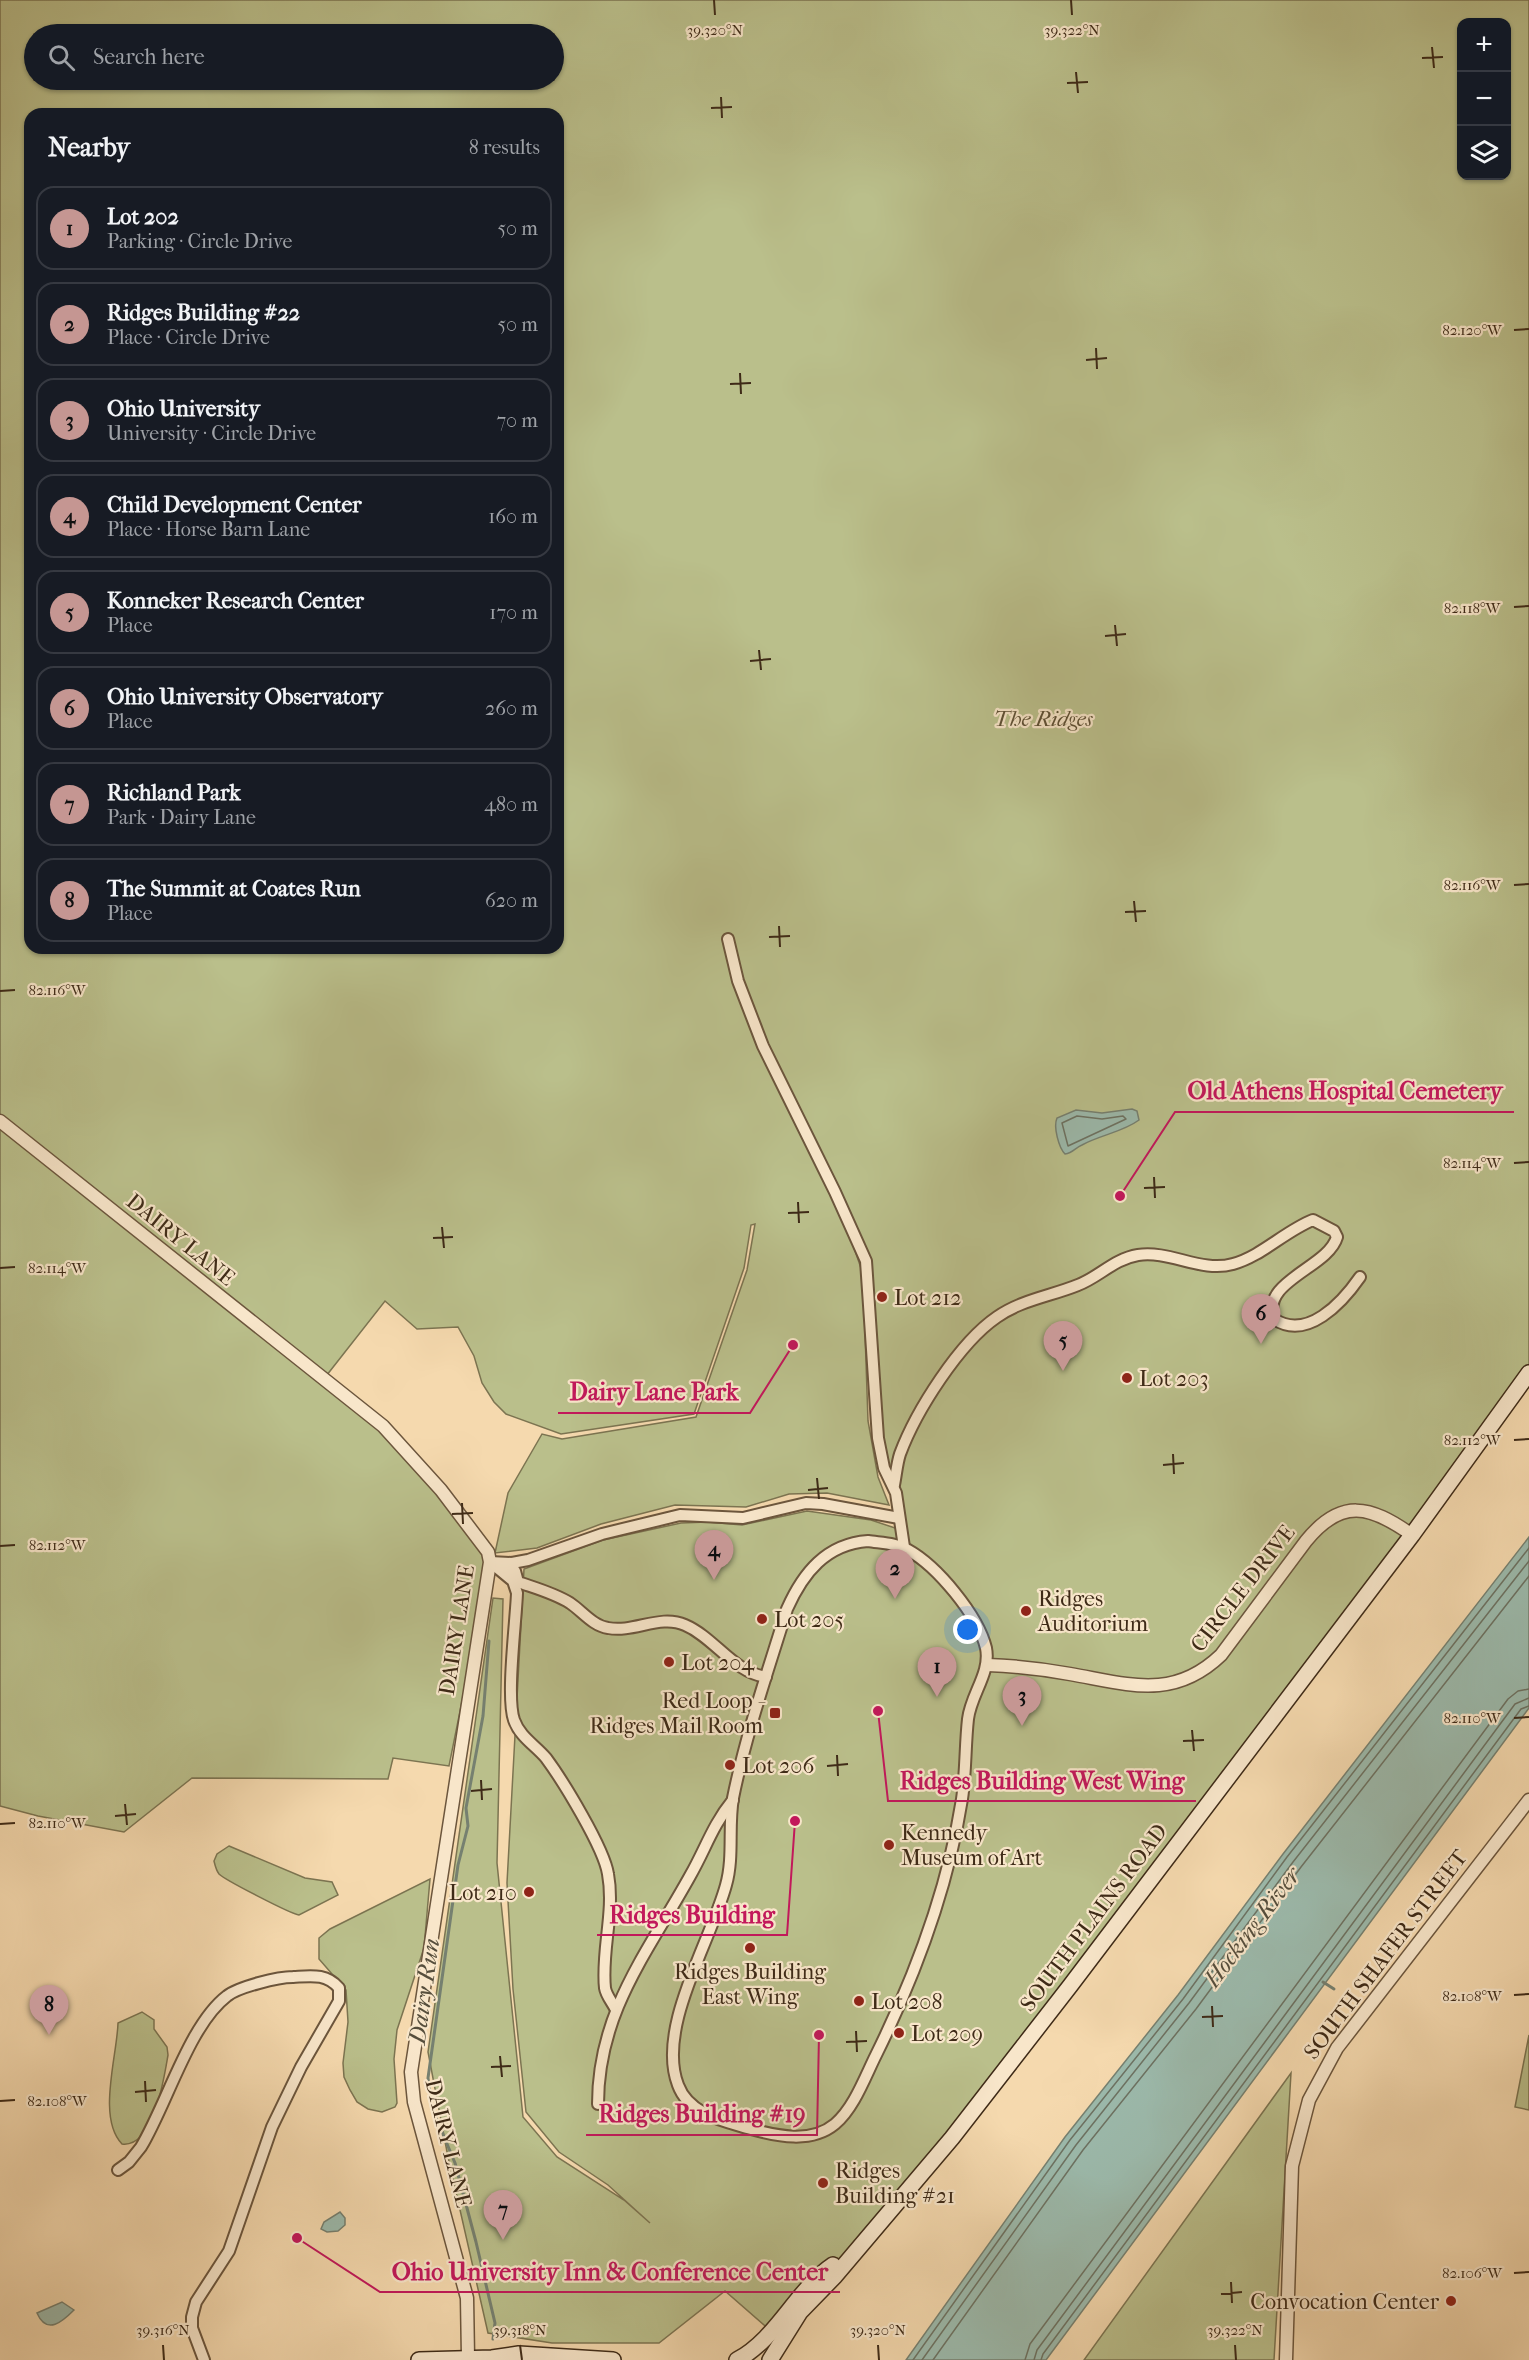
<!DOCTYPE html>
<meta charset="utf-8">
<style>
body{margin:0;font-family:"IM FELL French Canon",serif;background:#242831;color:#f1f3f6}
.controls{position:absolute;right:18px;top:18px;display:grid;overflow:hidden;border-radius:12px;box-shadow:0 2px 4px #0004}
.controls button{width:54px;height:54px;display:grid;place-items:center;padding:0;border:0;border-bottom:2px solid #363941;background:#171b24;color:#f1f3f6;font:30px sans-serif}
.you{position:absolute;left:968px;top:1630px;width:21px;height:21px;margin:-15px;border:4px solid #fff;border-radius:50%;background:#1a73e8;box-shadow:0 0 0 9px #1a73e833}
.badge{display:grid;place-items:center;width:39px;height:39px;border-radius:50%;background:#c59692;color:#111;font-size:20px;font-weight:700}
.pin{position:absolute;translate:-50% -50px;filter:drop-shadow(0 2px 3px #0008)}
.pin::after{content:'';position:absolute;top:32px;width:21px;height:18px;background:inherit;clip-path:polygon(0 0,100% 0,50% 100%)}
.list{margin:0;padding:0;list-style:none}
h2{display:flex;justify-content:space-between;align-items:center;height:78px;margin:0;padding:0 24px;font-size:26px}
h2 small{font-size:20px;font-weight:400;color:#9ea1a6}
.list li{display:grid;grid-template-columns:39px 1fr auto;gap:18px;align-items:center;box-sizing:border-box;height:84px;margin:0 12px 12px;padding:0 12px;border:2px solid #363941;border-radius:18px}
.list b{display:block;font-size:22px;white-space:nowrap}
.list p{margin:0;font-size:20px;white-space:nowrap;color:#9ea1a6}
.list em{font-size:20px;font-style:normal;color:#9ea1a6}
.icon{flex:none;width:33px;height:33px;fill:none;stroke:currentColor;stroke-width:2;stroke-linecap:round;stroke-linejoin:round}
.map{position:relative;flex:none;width:1529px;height:2360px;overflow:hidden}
.search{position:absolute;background:#171b24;box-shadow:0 2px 4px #0004;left:24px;top:24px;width:540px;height:66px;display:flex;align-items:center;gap:15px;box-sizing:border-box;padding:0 21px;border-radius:33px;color:#9ea1a6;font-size:22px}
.panel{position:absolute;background:#171b24;box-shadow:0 2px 4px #0004;left:24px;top:108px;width:540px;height:846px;border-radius:18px}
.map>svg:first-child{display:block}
.green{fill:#babf8b;stroke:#7c7451;stroke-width:1.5;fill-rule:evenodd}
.water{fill:#9cbaac;stroke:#768070;stroke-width:1.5}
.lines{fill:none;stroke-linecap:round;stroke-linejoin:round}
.shore{stroke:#6d7262;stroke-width:1.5}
.stream{stroke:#768070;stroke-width:3}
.minor-casing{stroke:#6c563d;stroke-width:14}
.tertiary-casing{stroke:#6c563d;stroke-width:15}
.secondary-casing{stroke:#3e2a17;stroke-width:18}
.minor{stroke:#f8e6ca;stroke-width:10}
.tertiary{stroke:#f8e6ca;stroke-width:12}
.secondary{stroke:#f8e6ca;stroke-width:15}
.ticks{fill:none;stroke:#3e2a17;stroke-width:2}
.poi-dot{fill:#8f2418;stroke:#f8e6ca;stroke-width:2}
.labels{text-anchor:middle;stroke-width:4.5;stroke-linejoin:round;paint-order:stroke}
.park-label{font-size:22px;font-style:italic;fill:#5d4f34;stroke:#f8e6ca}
.street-label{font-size:22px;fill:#3e2a17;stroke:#f8e6ca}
.poi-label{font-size:22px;fill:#3e2a17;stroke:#f8e6ca;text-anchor:start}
.water-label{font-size:24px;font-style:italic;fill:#564e3c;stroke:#f8e6ca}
.ticks-label{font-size:15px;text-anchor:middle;fill:#3e2a17;stroke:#f8e6ca;stroke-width:4.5;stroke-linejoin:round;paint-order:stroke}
.leader{fill:none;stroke:#c2185b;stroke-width:2}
.callout-dot{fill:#c2185b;stroke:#f8e6ca;stroke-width:2}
.callout-label{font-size:24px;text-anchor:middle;font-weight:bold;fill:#c2185b;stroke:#f8e6ca;stroke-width:4.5;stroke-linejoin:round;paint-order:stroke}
</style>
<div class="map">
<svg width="1529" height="2360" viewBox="0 0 1529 2360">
<rect width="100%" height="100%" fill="#f5d9ae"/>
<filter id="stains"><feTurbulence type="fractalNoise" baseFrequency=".00333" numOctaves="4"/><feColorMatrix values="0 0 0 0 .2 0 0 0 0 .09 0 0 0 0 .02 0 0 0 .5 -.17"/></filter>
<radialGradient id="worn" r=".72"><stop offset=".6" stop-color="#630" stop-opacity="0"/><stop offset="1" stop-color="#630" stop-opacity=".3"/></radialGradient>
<g class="green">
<path d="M0,0h1529v1373l-644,845 -114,113 -46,-40 -66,52h-107l-64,-10 -40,-176 -20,-105 65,-454 10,1 -6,264 26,254 34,40 67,43 26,23 -42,-38 -49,-33 -33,-40 -13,-123 -6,-106 17,-314 79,-29 78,-17 27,-1 34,3 65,-14 64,9 24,8 3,-27 -14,-33 -15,-188 -18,-41 12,35 5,147 10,56 11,28 -62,-12 -38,1 -43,13 -71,-2 -74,19 -64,24 -42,5 13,-60 34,-59 20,5 134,-22 51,-147 8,-46 -4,1 -7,43 -50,146 -133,20 -55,-20 -12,-12 -12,-19 -8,-27 -16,-29 -41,2 -32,-28 -62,79 82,68 85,114 -41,204 -56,-8 -5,21 -196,-1 -68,54 -86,-16 -38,-10zM1462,22h44v154h-44zM34,34h520v46h-520zM30,114h528v834h-528z"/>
<path d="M229,1846l76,32 27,4 6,13 -39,20c-8,-1 -74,-35 -80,-41 -3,-4 -4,-9 -5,-13l3,-7z"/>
<path d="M430,1879l-6,69 -27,82 -3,29 3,44 -2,4 -13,5 -14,-3 -11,-7 -7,-12 -6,-13 -1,-14 5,-41 -2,-32 -27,-31v-21l11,-9z"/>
<path d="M142,2012l12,8v9l13,18 1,8c-4,23 -14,93 -46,89 -25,-26 -5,-87 -4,-121z"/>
<path d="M1529,2035v75l-14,-3z"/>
<path d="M1291,2073l-17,287h-190z"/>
</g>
<g class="water">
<path d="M1132,1109l5,2 2,9c-16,12 -39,15 -57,25 -7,3 -9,8 -17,9 -6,-6 -12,-27 -8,-36l19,-8 26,3z"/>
<path d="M1529,1537v171l-483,652h-140l159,-223 113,-142 105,-141z"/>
<path d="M340,2212l5,6v7l-7,6 -11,1 -6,-3 3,-7z"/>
<path d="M62,2302l12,8c-11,11 -27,26 -37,3z"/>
</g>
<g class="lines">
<g class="shore">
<path d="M1077,1116l25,3 21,-3 3,3 -58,27 -6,-23z"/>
<path d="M913,2360l157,-220 113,-141 104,-142 242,-309"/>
<path d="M922,2360l154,-215 113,-142 104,-141 236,-301"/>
<path d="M933,2360l150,-210 113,-141 105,-142 228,-291"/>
<path d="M1025,2360l5,-16 478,-645 10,-8 11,-2"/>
<path d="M1034,2360l3,-10 478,-646 14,-6"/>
<path d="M1041,2360l2,-6 478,-645 8,-3"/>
</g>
<g class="stream">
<path d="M489,1641l-6,75 -17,92 2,18 -10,39 -30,213 4,30 23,55 21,79 19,81 -2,16"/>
<path d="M1323,1982l11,7"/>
</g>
<g class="minor-casing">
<g id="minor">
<path d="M728,939l10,42 25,65 72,146 31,69 12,177 6,30 12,25 8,54"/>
<path d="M894,1485c2,-10 3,-22 6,-31 16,-43 59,-111 97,-137 24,-17 54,-21 81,-32 21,-8 36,-26 60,-30 32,-5 63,18 95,9 29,-8 52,-33 80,-44l21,11 3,6c-9,31 -77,44 -63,82 33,22 68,-16 86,-42"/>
<path d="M868,1541c12,2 29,2 40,9 29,16 70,65 78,98 5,25 -15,46 -18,71 -3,27 -2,53 -6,80 -14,88 -47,177 -86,256 -11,22 -22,53 -41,69 -24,20 -58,12 -84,5 -27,-8 -62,-14 -73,-44 -22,-57 33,-144 48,-200 8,-28 2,-58 7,-87 13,-64 35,-127 54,-189 16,-36 39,-65 81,-68z"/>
<path d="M490,1562l23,19 4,12c-1,28 -11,104 -3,127 6,17 21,25 32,38 17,23 58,90 62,116 7,38 -7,77 -3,114 1,7 7,14 10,20"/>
<path d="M490,1562l22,1 16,-3 74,-26 78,-19 63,3 63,-15 17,1 76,14"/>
<path d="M501,1566l14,5 3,11c17,6 36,11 52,21 12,8 23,23 38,25 26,5 52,-14 77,-3 30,13 48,47 81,52"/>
<path d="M598,2104c0,-92 50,-152 92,-228 16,-28 22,-50 43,-76"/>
<path d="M118,2170l11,-8 12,-15c26,-43 48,-122 86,-151 11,-9 51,-19 66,-19 18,-1 33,-4 46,11v13l-38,66 -29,60 -43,124 -33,51 -4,15v11l12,32"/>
</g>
</g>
<g class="tertiary-casing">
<g id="tertiary">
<path d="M0,1121l383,305 58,64 47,62 2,10 -79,510 3,30 53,196 1,59"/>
<path d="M988,1665c28,1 55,4 82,9 58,10 103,27 151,-19l85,-114c35,-43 64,-36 106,-6"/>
<path d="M1286,2360l6,-194 17,-66 28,-52 192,-248"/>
</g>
</g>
<g class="secondary-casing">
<g id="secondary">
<path d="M419,2360l73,-2 27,-4 94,6"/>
<path d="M737,2360c40,-21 59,-70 96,-95"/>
<path d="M770,2360l30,-48 35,-36 117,-138 118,-152 342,-451 117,-162"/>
</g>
</g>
<use href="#minor" class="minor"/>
<use href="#tertiary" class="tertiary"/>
<use href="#secondary" class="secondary"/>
</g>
<path class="ticks" d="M714,0l1,15M1071,0l1,15M1432,47l2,21M1422,58l21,-1M1076,72l2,21M1067,83l21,-1M721,97l1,21M711,108l21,-1M1514,330l15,-1M1096,348l1,21M1086,360l21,-2M740,373l1,21M730,384l21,-1M1514,607l15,-1M1115,625l2,21M1105,636l21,-2M759,650l2,20M750,661l21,-2M1514,885l15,-1M1134,901l2,21M1125,912l21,-1M779,926l1,21M769,937l21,-1M0,991l15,-1M1514,1163l15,-1M1154,1177l1,21M1144,1188l21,-1M798,1202l1,21M788,1213l21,-1M442,1227l2,21M433,1238l20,-1M0,1268l15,-1M1514,1440l15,-1M1173,1454l1,20M1163,1465l21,-2M817,1478l2,21M808,1490l20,-2M462,1503l1,21M452,1514l21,-1M0,1546l15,-1M1514,1718l15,-1M1192,1730l2,21M1183,1741l21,-1M837,1755l1,21M827,1766l21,-2M481,1780l1,20M471,1791l21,-2M125,1804l2,21M115,1816l21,-2M0,1824l15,-1M1514,1995l15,-1M1212,2006l1,21M1202,2017l21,-1M856,2031l1,21M846,2042l21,-1M500,2056l2,21M491,2067l20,-1M145,2081l1,21M135,2092l21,-2M0,2101l15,-1M1514,2273l15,-1M1231,2282l1,21M1221,2294l21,-2M163,2345l1,15M520,2345l2,15M878,2345l1,15M1235,2345l1,15"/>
<g class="poi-dot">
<circle cx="882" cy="1297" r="6"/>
<circle cx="1127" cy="1378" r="6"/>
<circle cx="1026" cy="1611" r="6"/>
<circle cx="762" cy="1619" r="6"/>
<circle cx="669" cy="1662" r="6"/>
<rect x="769" y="1707" width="12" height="12" rx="3"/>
<circle cx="730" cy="1765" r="6"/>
<circle cx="889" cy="1845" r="6"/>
<circle cx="529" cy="1892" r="6"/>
<circle cx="750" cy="1948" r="6"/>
<circle cx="859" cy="2001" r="6"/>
<circle cx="899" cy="2033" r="6"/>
<circle cx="823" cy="2183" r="6"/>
<circle cx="1451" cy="2301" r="6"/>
</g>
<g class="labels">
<g class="park-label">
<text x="1043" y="726">The Ridges</text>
</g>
<g class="street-label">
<text transform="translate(181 1239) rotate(39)" y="8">DAIRY LANE</text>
<text transform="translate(1242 1588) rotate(-52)" y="8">CIRCLE DRIVE</text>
<text transform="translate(456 1630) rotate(-81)" y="8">DAIRY LANE</text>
<text transform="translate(1093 1917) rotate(-53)" y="8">SOUTH PLAINS ROAD</text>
<text transform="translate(1385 1954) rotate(-53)" y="8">SOUTH SHAFER STREET</text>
<text transform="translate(449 2143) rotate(76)" y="8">DAIRY LANE</text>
</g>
<g class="poi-label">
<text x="894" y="1305">Lot 212</text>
<text x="1139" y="1386">Lot 203</text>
<text x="1038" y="1606">Ridges<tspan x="1038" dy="25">Auditorium</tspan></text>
<text x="774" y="1627">Lot 205</text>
<text x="681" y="1670">Lot 204</text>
<text x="763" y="1708" text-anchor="end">Red Loop -<tspan x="763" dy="25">Ridges Mail Room</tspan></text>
<text x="742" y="1773">Lot 206</text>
<text x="901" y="1840">Kennedy<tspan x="901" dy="25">Museum of Art</tspan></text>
<text x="517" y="1900" text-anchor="end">Lot 210</text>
<text x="750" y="1979" text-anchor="middle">Ridges Building<tspan x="750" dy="25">East Wing</tspan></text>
<text x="871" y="2009">Lot 208</text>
<text x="911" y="2041">Lot 209</text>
<text x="835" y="2178">Ridges<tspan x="835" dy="25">Building #21</tspan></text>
<text x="1439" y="2309" text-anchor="end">Convocation Center</text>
</g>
<g class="water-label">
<text transform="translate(1252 1927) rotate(-53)" y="8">Hocking River</text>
<text transform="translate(424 1991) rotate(-82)" y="8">Dairy Run</text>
</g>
</g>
<g class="ticks-label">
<text x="715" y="35">39.320°N</text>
<text x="1072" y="35">39.322°N</text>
<text x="1472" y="335">82.120°W</text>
<text x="1472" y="613">82.118°W</text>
<text x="1472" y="890">82.116°W</text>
<text x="57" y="995">82.116°W</text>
<text x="1472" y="1168">82.114°W</text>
<text x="57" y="1273">82.114°W</text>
<text x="1472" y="1445">82.112°W</text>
<text x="57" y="1550">82.112°W</text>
<text x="1472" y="1723">82.110°W</text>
<text x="57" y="1828">82.110°W</text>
<text x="1472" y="2001">82.108°W</text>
<text x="57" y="2106">82.108°W</text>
<text x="1472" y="2278">82.106°W</text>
<text x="163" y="2335">39.316°N</text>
<text x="520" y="2335">39.318°N</text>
<text x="878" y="2335">39.320°N</text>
<text x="1235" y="2335">39.322°N</text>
</g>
<path class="leader" d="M1120 1196L1175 1112H1514M793 1345L750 1413H558M878 1711L888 1801H1196M795 1821L787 1935H597M819 2035L817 2135H586M297 2238L380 2292H840"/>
<g class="callout-dot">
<circle cx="1120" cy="1196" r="6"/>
<circle cx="793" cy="1345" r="6"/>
<circle cx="878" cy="1711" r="6"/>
<circle cx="795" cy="1821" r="6"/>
<circle cx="819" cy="2035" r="6"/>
<circle cx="297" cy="2238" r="6"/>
</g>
<g class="callout-label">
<text x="1345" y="1099">Old Athens Hospital Cemetery</text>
<text x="654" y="1400">Dairy Lane Park</text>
<text x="1042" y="1789">Ridges Building West Wing</text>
<text x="692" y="1923">Ridges Building</text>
<text x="702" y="2122">Ridges Building #19</text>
<text x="610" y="2280">Ohio University Inn &amp; Conference Center</text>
</g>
<rect width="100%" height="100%" filter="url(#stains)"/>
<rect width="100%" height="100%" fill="url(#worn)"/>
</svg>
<div class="controls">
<button>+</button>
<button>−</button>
<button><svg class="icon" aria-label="layers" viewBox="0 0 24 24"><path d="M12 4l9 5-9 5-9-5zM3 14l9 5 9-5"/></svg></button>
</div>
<div class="you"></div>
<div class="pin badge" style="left:937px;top:1697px">1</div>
<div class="pin badge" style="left:895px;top:1599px">2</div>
<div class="pin badge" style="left:1022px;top:1726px">3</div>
<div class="pin badge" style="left:714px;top:1580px">4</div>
<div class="pin badge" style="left:1063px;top:1371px">5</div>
<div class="pin badge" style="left:1261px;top:1344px">6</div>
<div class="pin badge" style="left:503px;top:2240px">7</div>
<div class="pin badge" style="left:49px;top:2035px">8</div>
<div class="search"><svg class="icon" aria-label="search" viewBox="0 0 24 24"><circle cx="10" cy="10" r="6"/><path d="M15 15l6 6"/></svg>Search here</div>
<section class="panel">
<h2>Nearby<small>8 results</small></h2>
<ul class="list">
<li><span class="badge">1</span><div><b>Lot 202</b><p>Parking · Circle Drive</p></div><em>50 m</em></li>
<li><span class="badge">2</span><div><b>Ridges Building #22</b><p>Place · Circle Drive</p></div><em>50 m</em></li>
<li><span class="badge">3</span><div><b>Ohio University</b><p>University · Circle Drive</p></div><em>70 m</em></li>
<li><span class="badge">4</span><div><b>Child Development Center</b><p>Place · Horse Barn Lane</p></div><em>160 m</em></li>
<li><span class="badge">5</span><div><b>Konneker Research Center</b><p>Place</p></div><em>170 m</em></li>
<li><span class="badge">6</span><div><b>Ohio University Observatory</b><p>Place</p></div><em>260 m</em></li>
<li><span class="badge">7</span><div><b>Richland Park</b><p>Park · Dairy Lane</p></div><em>480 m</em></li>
<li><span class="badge">8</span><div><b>The Summit at Coates Run</b><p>Place</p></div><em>620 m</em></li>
</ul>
</section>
</div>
